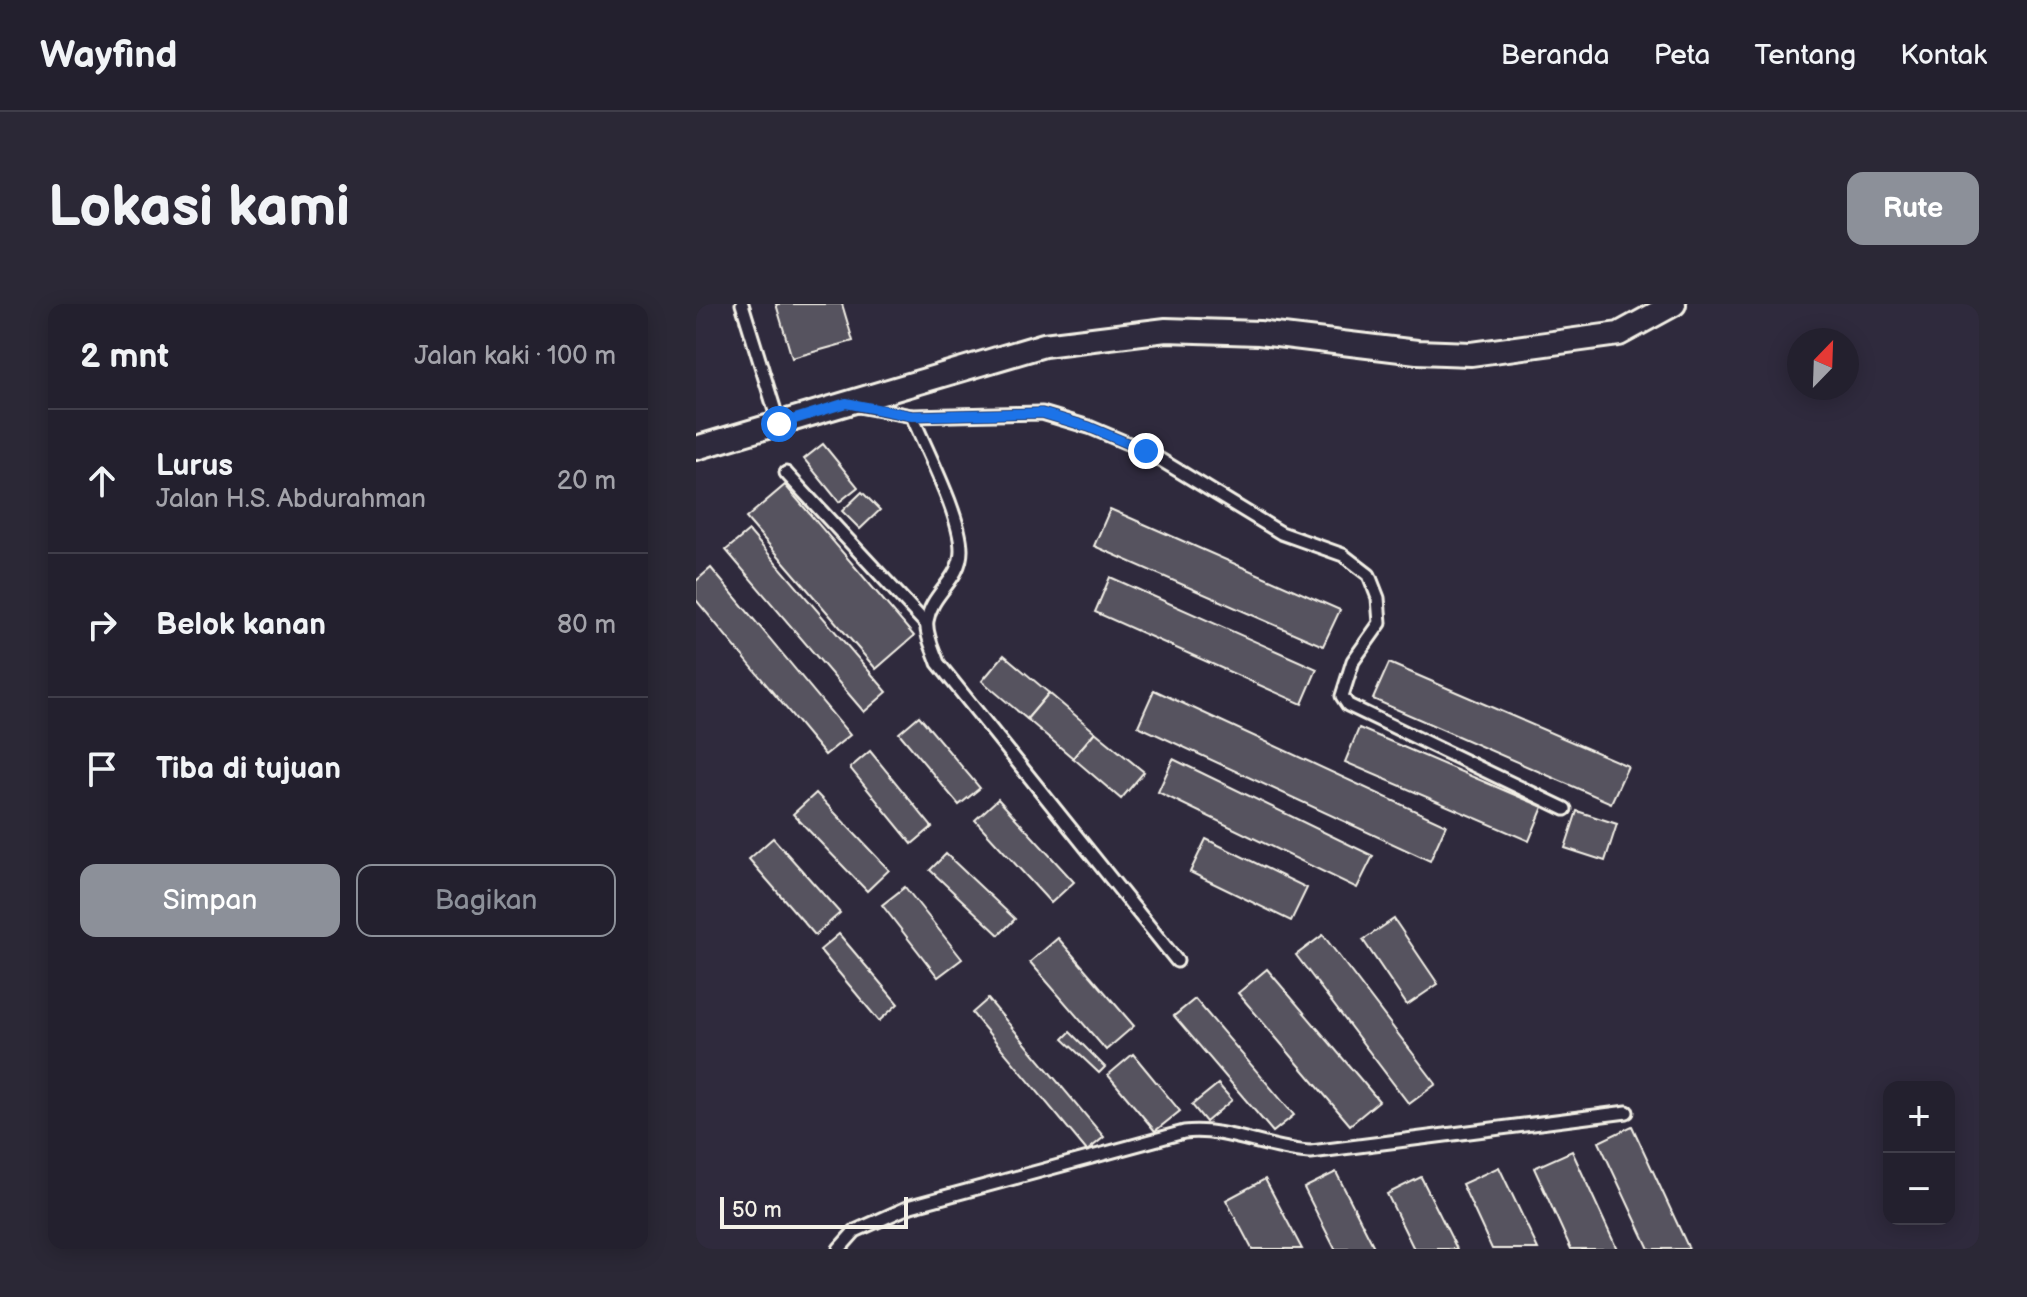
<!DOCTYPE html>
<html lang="id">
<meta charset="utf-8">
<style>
body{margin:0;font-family:"Balsamiq Sans",sans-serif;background:#2b2836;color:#f1f3f6}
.controls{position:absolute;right:24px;bottom:24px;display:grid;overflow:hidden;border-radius:16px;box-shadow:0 4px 20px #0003}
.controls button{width:72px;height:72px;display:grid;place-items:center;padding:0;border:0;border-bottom:2px solid #403e4a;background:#23202e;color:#f1f3f6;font:40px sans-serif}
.compass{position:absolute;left:1091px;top:24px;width:72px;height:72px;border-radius:50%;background:#23202e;box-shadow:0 4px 20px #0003;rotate:23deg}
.scale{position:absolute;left:24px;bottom:20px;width:188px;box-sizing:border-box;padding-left:8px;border:4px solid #f4f1e8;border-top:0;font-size:22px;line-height:28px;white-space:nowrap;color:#f4f1e8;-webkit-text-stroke:6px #2f2a3d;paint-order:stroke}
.stop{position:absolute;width:24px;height:24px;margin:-18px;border:6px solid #1a73e8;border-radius:50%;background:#fff}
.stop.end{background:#1a73e8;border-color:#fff;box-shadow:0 2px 8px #0008}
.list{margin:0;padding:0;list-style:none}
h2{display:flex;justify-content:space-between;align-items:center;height:104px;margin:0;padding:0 32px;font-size:34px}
h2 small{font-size:26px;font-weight:400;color:#a3a3aa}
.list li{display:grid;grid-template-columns:52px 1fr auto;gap:24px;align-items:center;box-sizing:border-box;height:144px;padding:0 32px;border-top:2px solid #403e4a}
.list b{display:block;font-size:30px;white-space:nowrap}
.list p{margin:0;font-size:26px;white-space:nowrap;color:#a3a3aa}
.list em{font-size:26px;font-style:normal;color:#a3a3aa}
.actions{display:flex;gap:16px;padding:24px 32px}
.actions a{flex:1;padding:18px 0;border:2px solid #8c9099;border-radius:16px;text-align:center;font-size:28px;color:#8c9099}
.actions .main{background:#8c9099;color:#fff}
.icon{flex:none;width:44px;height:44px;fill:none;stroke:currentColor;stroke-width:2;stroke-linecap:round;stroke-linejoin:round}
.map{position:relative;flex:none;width:1283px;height:945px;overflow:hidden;border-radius:16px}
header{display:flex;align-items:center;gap:48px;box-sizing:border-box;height:112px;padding:0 40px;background:#23202e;border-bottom:2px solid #403e4a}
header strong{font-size:38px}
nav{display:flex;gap:44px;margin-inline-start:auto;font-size:28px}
.intro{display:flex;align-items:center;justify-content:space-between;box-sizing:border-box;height:192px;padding:0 48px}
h1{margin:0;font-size:56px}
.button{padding:20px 36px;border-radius:16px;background:#8c9099;color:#fff;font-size:28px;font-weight:700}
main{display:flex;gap:48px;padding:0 48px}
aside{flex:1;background:#23202e;border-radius:16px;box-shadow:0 4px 20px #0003}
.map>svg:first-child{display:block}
.building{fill:#56525f;stroke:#f4f1e8;stroke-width:2}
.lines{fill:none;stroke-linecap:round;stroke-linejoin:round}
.lane-casing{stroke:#f4f1e8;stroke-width:17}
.street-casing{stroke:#f4f1e8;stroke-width:28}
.lane{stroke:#2f2a3d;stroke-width:11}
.street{stroke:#2f2a3d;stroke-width:22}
.route{stroke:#1a73e8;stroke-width:10}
</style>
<header>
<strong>Wayfind</strong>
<nav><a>Beranda</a><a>Peta</a><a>Tentang</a><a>Kontak</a></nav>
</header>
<div class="intro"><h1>Lokasi kami</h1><a class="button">Rute</a></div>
<main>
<aside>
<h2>2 mnt<small>Jalan kaki · 100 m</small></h2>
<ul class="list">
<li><svg class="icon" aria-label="ahead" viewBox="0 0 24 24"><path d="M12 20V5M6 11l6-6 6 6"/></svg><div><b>Lurus</b><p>Jalan H.S. Abdurahman</p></div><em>20 m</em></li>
<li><svg class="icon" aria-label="right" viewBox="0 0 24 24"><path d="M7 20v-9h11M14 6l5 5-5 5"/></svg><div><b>Belok kanan</b></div><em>80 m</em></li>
<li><svg class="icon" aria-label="arrive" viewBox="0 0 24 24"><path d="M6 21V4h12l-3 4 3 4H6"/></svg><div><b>Tiba di tujuan</b></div></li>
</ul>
<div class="actions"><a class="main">Simpan</a><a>Bagikan</a></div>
</aside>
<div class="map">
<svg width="1283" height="945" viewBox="0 0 1283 945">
<rect width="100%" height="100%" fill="#2f2a3d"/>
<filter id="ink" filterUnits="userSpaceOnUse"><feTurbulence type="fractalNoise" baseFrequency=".0125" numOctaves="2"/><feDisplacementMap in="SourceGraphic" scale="16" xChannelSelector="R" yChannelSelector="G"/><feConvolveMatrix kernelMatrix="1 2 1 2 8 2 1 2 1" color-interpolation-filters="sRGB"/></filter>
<g filter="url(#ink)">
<g class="building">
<path d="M80,0h66l11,37 -61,17z"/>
<path d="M127,140l35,43 -19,15 -35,-43z"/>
<path d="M89,181l129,151 -38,33 -130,-151z"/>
<path d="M166,188l18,18 -20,19 -18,-18z"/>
<path d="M414,205l230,101 -17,36 -229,-100z"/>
<path d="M53,227l138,161 -23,20 -138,-162z"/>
<path d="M15,264l139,167 -25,20 -129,-155v-19z"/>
<path d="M414,273l207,92 -15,35 -207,-92z"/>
<path d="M308,351l45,38 -22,26 -45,-38z"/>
<path d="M693,359l239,103 -17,37 -238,-104z"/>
<path d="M458,386l292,135 -16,36 -292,-135z"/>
<path d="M353,389l46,39 -22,26 -46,-39z"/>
<path d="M223,412l61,72 -21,17 -60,-72z"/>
<path d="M663,424l184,79 -14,34 -184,-79z"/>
<path d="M399,428l49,40 -23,27 -48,-41z"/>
<path d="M174,447l62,76 -20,17 -62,-76z"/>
<path d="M477,455l200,97 -16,32 -199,-96z"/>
<path d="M120,489l73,77 -22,21 -74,-77z"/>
<path d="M302,495l76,83 -23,21 -76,-83z"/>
<path d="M881,507l40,13 -12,37 -40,-13z"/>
<path d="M77,534l67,75 -25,22 -66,-76z"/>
<path d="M510,535l101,49 -16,33 -101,-49z"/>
<path d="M250,550l69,65 -16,16 -69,-65z"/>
<path d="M209,583l57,72 -24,18 -56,-72z"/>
<path d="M698,615l44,65 -31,21 -44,-65z"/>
<path d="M143,630l59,70 -19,17 -59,-71z"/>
<path d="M627,631l113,149 -27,20 -113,-149z"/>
<path d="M362,634l76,88 -28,24 -76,-88z"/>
<path d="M571,665l112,132 -29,24 -112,-132z"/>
<path d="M292,695l116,138 -17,14 -115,-138z"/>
<path d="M499,695l99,116 -21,17 -99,-116z"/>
<path d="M374,728l35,35 -6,6 -36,-34z"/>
<path d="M437,750l47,57 -25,20 -47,-56z"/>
<path d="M522,780l14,16 -26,22 -14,-17z"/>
<path d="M936,822l57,123h-40l-50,-107z"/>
<path d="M876,847l45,98h-46l-37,-81z"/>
<path d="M803,863l39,82h-46l-30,-65z"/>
<path d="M640,868l39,77h-40l-31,-61z"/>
<path d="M725,873l36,72h-43l-27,-55z"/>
<path d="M569,875l37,70h-50l-26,-49z"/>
</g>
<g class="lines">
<g class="lane-casing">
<g id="lane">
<path d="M46,0l37,120"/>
<path d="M162,102l54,10 130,-3 47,14 57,24 135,82 62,22 26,20 9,23 2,25 -27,38 -11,35 6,9 217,104"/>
<path d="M216,112c14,34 49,100 49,134 0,30 -30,43 -34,71 -2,13 7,30 11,42l239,298"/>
<path d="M90,169l140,151"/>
<path d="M143,945l16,-18 56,-25 273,-74c43,-5 83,18 127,20l316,-40"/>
</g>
</g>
<g class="street-casing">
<path id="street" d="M0,144l348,-103 122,-15 93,3 158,19 54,2 148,-20 55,-30"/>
</g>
<use href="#lane" class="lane"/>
<use href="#street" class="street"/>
</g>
</g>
<g class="lines" filter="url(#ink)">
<path class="route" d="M83,120l67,-21 66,13 130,-3 47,14 57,24"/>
</g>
</svg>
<div class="controls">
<button>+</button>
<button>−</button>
</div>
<svg class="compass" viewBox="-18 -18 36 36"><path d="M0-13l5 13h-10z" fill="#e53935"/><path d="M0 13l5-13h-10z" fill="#a3a3aa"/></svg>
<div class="scale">50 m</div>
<div class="stop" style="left:83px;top:120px"></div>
<div class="stop end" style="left:450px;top:147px"></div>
</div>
</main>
